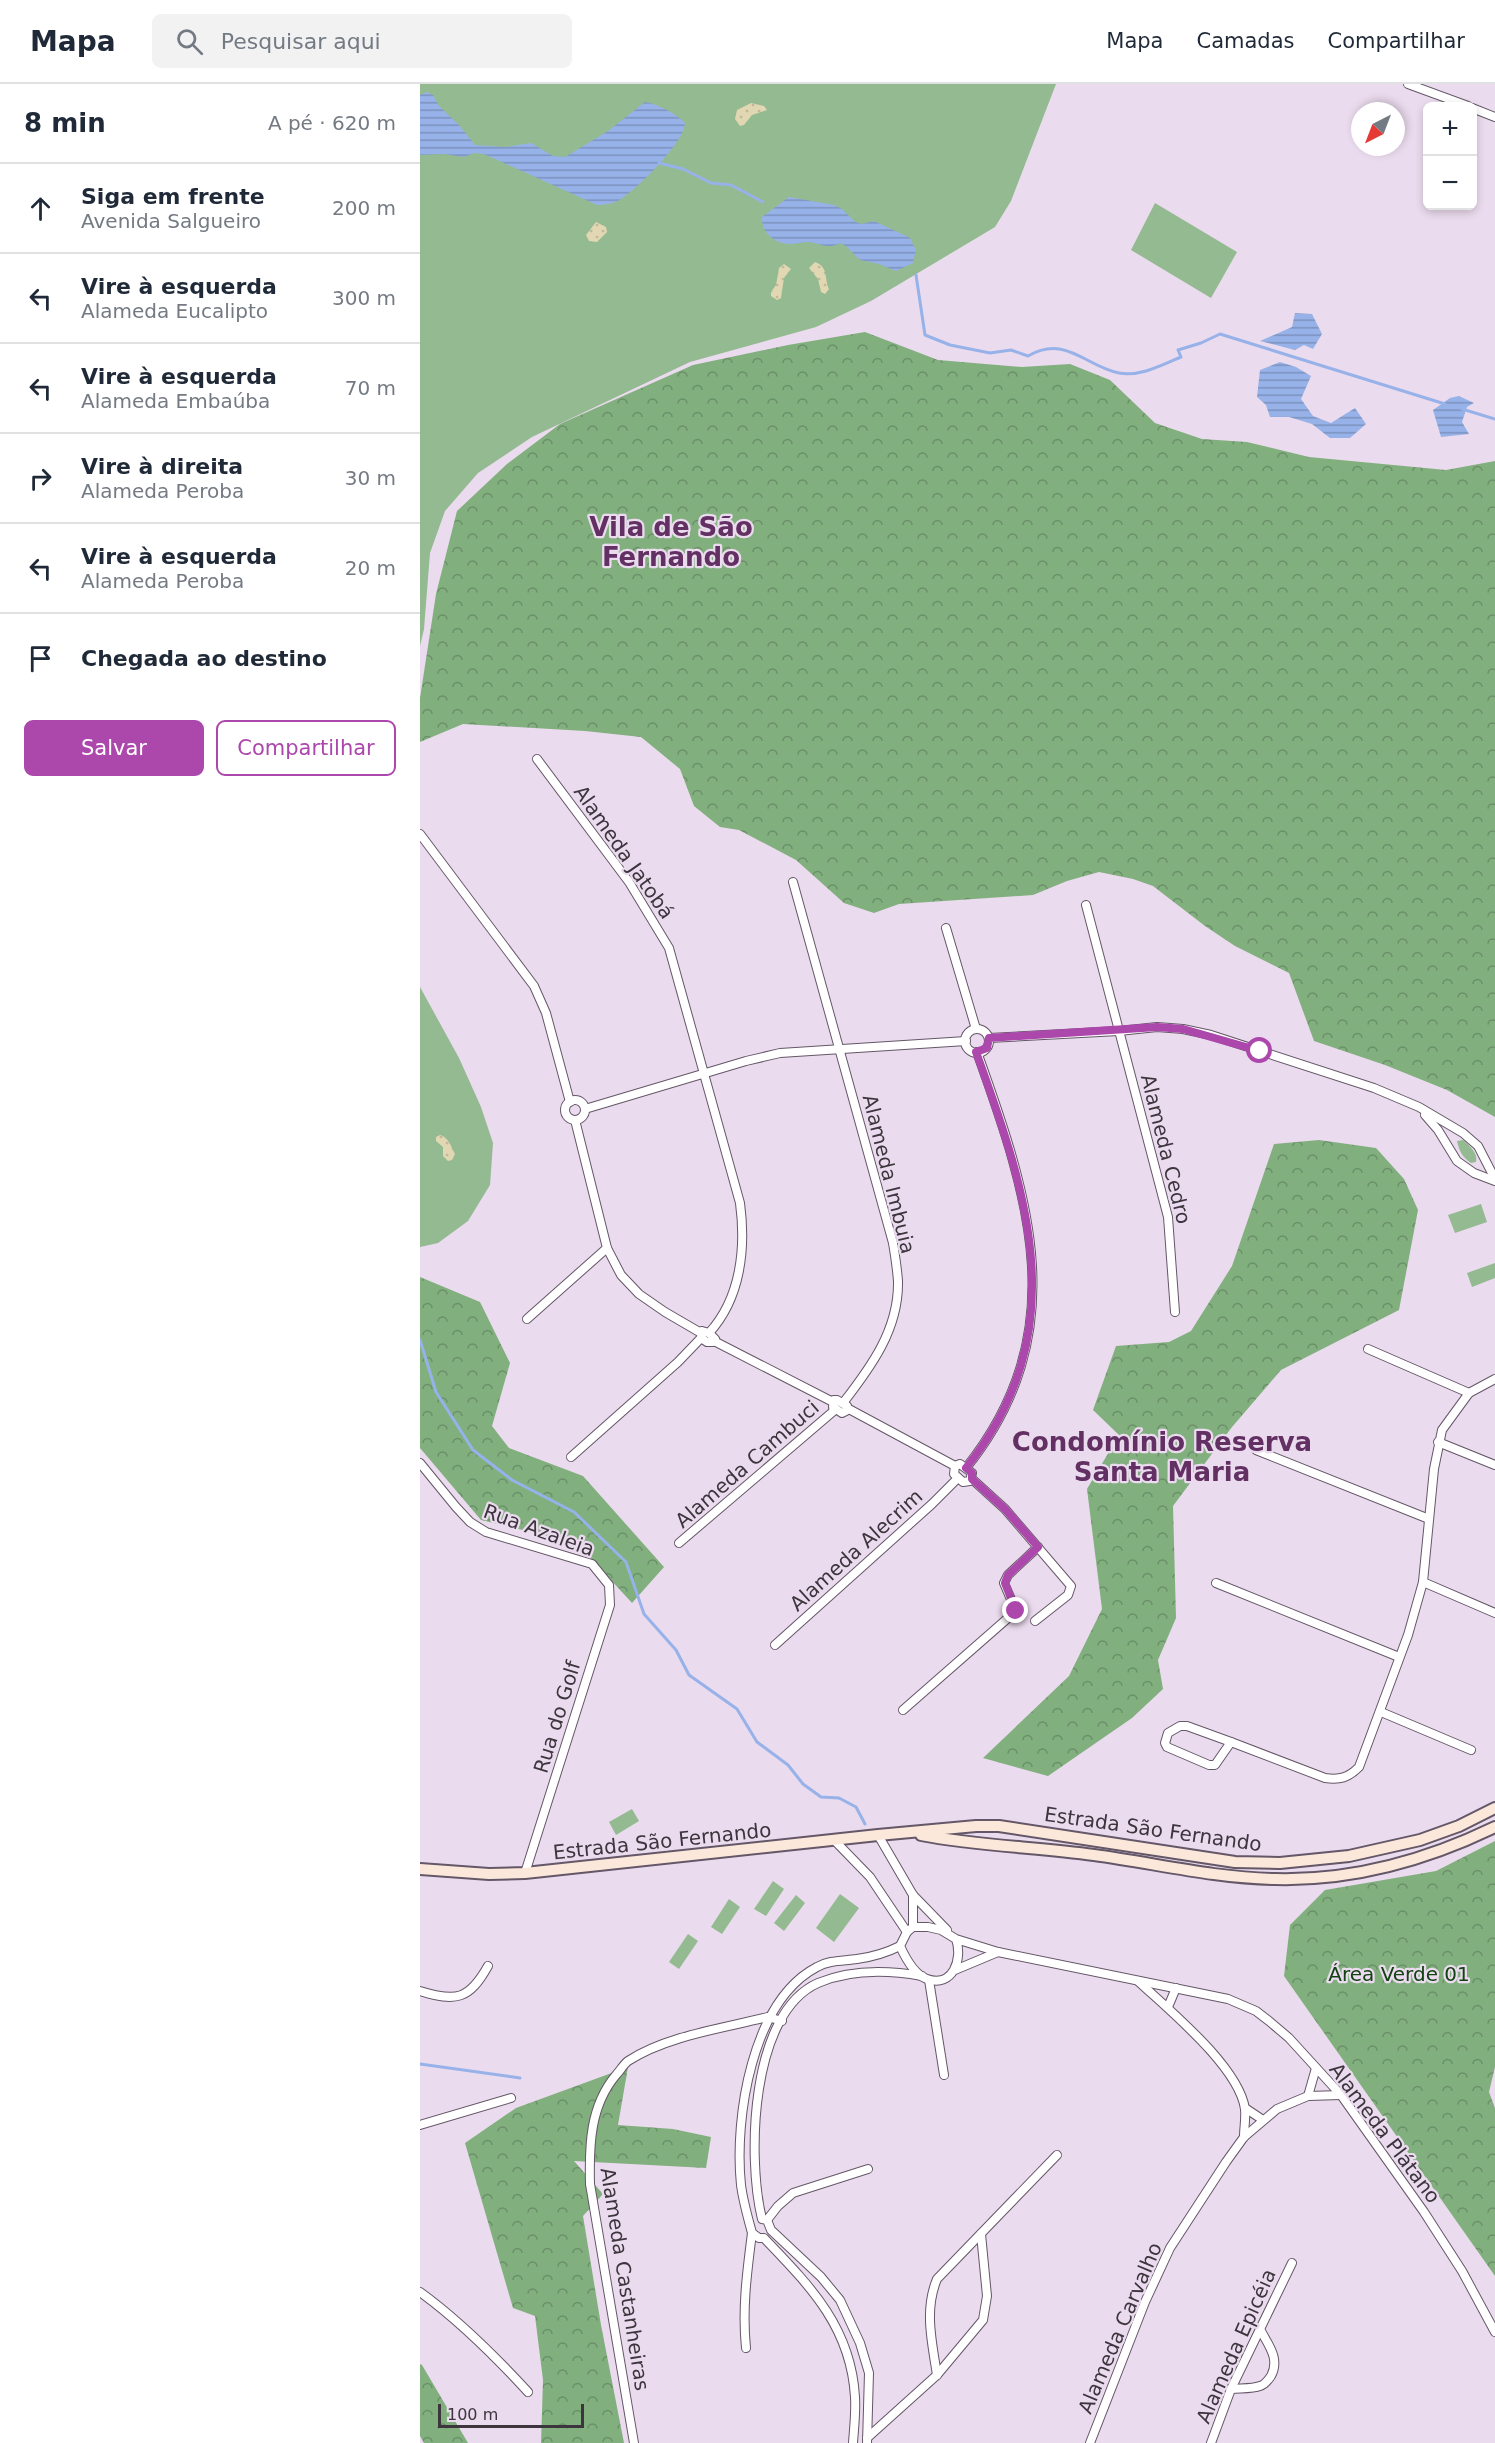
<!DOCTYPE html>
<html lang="pt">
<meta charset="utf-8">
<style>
body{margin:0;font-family:"DejaVu Sans",sans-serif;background:#f2f2f3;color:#1f2937}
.controls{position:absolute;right:18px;top:18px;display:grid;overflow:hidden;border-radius:9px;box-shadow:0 3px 9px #0003}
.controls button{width:54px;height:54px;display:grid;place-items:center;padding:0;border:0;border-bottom:2px solid #e0e1e3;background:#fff;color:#1f2937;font:30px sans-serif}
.compass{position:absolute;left:931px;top:18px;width:54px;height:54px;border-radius:50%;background:#fff;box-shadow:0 3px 9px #0003;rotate:222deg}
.scale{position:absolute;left:18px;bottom:15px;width:146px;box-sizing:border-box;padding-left:6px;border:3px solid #3c353d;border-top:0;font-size:16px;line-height:21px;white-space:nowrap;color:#3c353d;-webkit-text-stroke:4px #ebdbee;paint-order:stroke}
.stop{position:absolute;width:18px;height:18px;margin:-14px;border:4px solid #ac47ac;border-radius:50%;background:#fff}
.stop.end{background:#ac47ac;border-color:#fff;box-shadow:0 2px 6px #0008}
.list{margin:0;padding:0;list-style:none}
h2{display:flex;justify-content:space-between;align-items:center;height:78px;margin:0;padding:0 24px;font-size:26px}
h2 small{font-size:20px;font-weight:400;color:#747a83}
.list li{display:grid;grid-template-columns:39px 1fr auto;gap:18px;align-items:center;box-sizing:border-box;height:90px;padding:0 24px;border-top:2px solid #e0e1e3}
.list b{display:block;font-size:22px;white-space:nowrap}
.list p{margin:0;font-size:20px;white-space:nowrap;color:#747a83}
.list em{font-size:20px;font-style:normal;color:#747a83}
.actions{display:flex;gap:12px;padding:18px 24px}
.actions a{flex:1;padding:14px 0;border:2px solid #ac47ac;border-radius:9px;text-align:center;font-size:21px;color:#ac47ac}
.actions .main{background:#ac47ac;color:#fff}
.icon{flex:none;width:33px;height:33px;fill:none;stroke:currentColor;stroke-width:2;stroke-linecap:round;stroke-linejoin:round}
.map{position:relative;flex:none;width:1075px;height:2359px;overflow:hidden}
header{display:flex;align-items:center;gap:36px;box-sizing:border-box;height:84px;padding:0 30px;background:#fff;border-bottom:2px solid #e0e1e3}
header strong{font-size:28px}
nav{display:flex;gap:33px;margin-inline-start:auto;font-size:21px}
.search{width:420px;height:54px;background:#f2f2f3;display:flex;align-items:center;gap:15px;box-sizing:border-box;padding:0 21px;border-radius:9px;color:#747a83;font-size:22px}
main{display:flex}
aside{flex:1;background:#fff}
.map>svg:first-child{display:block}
.grass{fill:#93ba90}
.forest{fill:url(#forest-crowns)}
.sand{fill:url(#sand-dots)}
.park{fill:url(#park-tufts)}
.water{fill:url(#water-rules)}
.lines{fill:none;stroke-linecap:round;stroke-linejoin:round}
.stream{stroke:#97b2e9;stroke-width:3}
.minor-casing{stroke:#645767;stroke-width:10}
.secondary-casing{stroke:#645767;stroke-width:14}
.minor{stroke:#fff;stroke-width:8}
.secondary{stroke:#fce8db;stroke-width:10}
.route{stroke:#ac47ac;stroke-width:8}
.labels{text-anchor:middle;stroke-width:4.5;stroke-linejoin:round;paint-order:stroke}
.street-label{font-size:20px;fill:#3c353d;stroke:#ebdbee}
.park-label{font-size:20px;fill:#124112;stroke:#ebdbee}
.district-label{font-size:26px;font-weight:bold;fill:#623062;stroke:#ebdbee}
</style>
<header>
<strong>Mapa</strong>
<div class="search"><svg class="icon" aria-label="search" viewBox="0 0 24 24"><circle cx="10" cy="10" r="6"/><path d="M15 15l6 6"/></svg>Pesquisar aqui</div>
<nav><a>Mapa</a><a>Camadas</a><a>Compartilhar</a></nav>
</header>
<main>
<aside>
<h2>8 min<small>A pé · 620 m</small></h2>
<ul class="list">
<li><svg class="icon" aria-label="ahead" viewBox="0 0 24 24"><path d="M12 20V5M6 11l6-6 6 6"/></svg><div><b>Siga em frente</b><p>Avenida Salgueiro</p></div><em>200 m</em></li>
<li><svg class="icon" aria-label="left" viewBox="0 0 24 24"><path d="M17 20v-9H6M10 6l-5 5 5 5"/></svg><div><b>Vire à esquerda</b><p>Alameda Eucalipto</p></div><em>300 m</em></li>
<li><svg class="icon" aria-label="left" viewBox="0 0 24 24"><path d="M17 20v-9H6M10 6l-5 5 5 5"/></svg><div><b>Vire à esquerda</b><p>Alameda Embaúba</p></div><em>70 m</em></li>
<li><svg class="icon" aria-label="right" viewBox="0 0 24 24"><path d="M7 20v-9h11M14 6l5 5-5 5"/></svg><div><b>Vire à direita</b><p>Alameda Peroba</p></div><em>30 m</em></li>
<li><svg class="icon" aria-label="left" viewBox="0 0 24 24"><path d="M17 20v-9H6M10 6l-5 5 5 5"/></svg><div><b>Vire à esquerda</b><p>Alameda Peroba</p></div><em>20 m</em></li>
<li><svg class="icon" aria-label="arrive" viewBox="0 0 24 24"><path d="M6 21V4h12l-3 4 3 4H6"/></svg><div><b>Chegada ao destino</b></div></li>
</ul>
<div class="actions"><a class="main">Salvar</a><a>Compartilhar</a></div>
</aside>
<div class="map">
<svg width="1075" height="2359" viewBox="0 0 1075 2359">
<defs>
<pattern id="forest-crowns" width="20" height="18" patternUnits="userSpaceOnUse" patternTransform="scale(1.5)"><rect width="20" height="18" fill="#81af7e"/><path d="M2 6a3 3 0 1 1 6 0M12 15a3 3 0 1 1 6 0" fill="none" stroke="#6b8f68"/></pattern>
<pattern id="sand-dots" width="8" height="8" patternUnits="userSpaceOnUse" patternTransform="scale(1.5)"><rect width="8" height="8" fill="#e1d7b2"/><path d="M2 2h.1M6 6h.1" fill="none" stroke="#c2b99a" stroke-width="1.8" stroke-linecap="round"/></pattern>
<pattern id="park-tufts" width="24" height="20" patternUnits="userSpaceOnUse" patternTransform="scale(1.5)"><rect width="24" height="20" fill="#93ba90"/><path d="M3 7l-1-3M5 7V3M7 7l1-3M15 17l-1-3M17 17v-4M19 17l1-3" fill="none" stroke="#799877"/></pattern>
<pattern id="water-rules" width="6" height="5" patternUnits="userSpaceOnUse" patternTransform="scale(1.5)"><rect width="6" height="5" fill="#97b2e9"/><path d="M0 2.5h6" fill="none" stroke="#7c92be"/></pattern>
</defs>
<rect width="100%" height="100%" fill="#ebdbee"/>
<g class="grass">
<path d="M0,0h636l-45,117 -16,26 -124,74 -55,26 -126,35 -158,75 -54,36 -33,38 -15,42 -6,76 -4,17z"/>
<path d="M735,119l82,49 -26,46 -80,-48z"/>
<path d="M0,903l39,71 22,49 12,36 -3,42 -22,36 -30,22 -18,4z"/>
<path d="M1061,1120l6,18 -32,11 -7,-18z"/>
<path d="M1075,1179v15l-23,9 -5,-14z"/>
<path d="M212,1725l7,12 -23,14 -7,-13z"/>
<path d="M353,1797l11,8 -18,27 -12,-7z"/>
<path d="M420,1810l19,14 -25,34 -18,-14z"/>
<path d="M376,1811l9,8 -21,28 -10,-8z"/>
<path d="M309,1815l11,8 -18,27 -11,-7z"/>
<path d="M268,1850l10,7 -19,28 -10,-7z"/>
</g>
<g class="forest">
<path d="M445,248l73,28 84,7 48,-3 40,16 45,43 47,16 45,3 62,15 137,13 49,-9v656l-48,-27 -62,-25 -71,-24 -25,-68 -54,-27 -30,-20 -52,-40 -20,-7 -34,-7 -32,9 -34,14 -134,9 -25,9 -30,-10 -48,-43 -57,-30 -19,-3 -26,-21 -14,-37 -39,-32 -56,-6 -122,-7 -43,18v-44l16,-104 21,-83 50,-47 53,-40 133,-59 95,-20z"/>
<path d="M899,1056l57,8 28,31 14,31 -19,100 -118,60 -49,57 -59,79 3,112 -18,42 5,29 -31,29 -84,58 -65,-18 86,-82 33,-67 -15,-120 32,-54 -26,-25 23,-64 53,-4 22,-11 41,-65 42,-122z"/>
<path d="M0,1193l60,25 30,61 -18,63 17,22 74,28 81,91 -32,36 -55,-60 -96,-23 -61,-72z"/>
<path d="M1075,1757v226l-6,25 6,16v168l-211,-300 6,-51 35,-35 111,-19z"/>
<path d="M208,1983l-10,58 55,4 38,8 -5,31 -132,-7 29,33 -20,22 18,109 23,118h-83l2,-63 -8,-64 -22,-8 -48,-165 51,-35z"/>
<path d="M0,2280l2,1 46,78h-44l-4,-7z"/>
</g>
<g class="sand">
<path d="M331,19l13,3 3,4 -15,5 -8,10 -4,1 -5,-7 2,-9z"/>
<path d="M176,138l10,5 1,5 -10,10 -8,-1 -3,-6z"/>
<path d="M395,178c14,5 9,17 14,27l-4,5 -4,-2 -3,-13 -9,-11z"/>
<path d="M364,180l7,5 -7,9 -3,20 -4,2 -6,-4v-4l5,-7 3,-17z"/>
<path d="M20,1051c8,2 11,11 15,19l-3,6 -4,1 -5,-5v-9l-7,-6v-4z"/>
</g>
<path class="park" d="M1043,1056c7,6 15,13 13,22l-5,1c-8,-5 -12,-12 -14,-22z"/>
<g class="water">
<path d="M7,8l6,3 6,11 20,19 16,20 30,2 26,-4 22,13 12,1 43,-26 37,-29c13,2 30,11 40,21 0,19 -52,71 -69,79 -6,2 -13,3 -19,3l-113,-51 -10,-1 -10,4 -20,-3 -24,1v-60z"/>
<path d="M369,113l45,8 8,4 13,13 7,2 12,-3 30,14 6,3 6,12 -3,13 -17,8 -17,-7 -19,-4 -14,-14 -6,-3c-13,7 -19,0 -32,-1 -6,0 -12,2 -19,2 -14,-1 -28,-11 -27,-27z"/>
<path d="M875,229l17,1 10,20 -9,15 -9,-4 -9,5 -35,-9 32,-14z"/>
<path d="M860,278l16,5 15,9 -10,23 12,17 18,7 24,-15 11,16 -16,14h-20l-18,-14 -23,-7h-19l-4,-12 -9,-8 3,-27z"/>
<path d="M1039,312l15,7 -7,4 -5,15 7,12 -28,3 -8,-27 17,-12z"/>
</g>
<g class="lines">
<g class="stream">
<path d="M239,79l24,6 28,14 20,2 32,17"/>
<path d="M496,191l9,60 25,10 40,8 21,-3 17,6c38,-22 58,11 91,17 21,4 43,-8 62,-16l-3,-7 23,-7 19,-9 225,70"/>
<path d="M1042,325l33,10"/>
<path d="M0,1256l16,52 37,58 39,30 62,32 52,50 18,52 32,36 13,25 48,34 20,33 31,23 15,19 18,13 18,1 17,9 9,17"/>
<path d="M0,1980l100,14"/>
</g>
<g class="minor-casing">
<g id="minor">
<path d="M988,0l60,22"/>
<path d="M1052,24l23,9"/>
<path d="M117,675l92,123 40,66 71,255c6,45 1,95 -31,130"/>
<path d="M0,750l114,152 12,27 24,89"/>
<path d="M373,798l100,361c2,12 4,25 5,38 1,48 -27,86 -55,122"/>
<path d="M666,821l82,312 7,95"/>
<path d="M526,844l30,101"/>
<circle cx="557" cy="957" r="12"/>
<path d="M569,954l130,-7 38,-4 26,2 28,6 163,53 45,19 44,26 15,13 17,33"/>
<circle cx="155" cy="1026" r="10"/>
<path d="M165,1025l161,-48 34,-8 186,-12"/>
<path d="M1005,1031l13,15 19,31 17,12 21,8"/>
<path d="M155,1036l32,128 14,27 18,19 26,18 36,21"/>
<path d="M107,1235l80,-71"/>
<path d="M294,1257l119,61"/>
<path d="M948,1265l101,44"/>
<path d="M414,1316h3l10,6 -1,5 -4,2 -9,-6z"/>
<path d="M427,1324l108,58"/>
<path d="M1018,1358l57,23"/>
<path d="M836,1366l173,69"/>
<path d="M151,1373l107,-95 23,-24 1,-7 7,2 6,6 -2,3h-6l-6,-4"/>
<path d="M0,1379l36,44 14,15 16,10 106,32 17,21 1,20 -85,268"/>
<path d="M540,1380l12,9 -2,8 -7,1 -9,-8 1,-8z"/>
<path d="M546,1384c108,-135 64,-269 11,-416"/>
<path d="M552,1395l33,30 66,77 -3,9 -33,26"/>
<path d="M259,1459l157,-134"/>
<path d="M1003,1498l72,31"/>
<path d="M796,1499l183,74"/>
<path d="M355,1561l157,-141 26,-26"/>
<path d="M483,1626l113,-99 -12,-28 4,-8 30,-28"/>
<path d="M961,1628l90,38"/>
<path d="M760,1642h7l44,16 -16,23h-6l-42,-18 -2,-4 3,-10z"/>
<path d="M811,1658l94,36c15,2 23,0 34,-11l49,-132 15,-53 11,-113 8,-39 27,-37 26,-14"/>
<path d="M458,1751l35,60 34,35"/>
<path d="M415,1757l35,36 37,55"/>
<path d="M493,1811v32"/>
<path d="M536,1855c7,20 -3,49 -29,40 -12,-4 -22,-22 -27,-33l7,-14 6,-5h15l13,3 15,9 42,13 230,47 28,12 13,10 20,17 52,57 83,117 38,59 33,61"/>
<path d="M535,1886l43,-18"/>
<path d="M509,1896l15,95"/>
<path d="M718,1897c31,29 101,86 107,128 1,9 -1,19 -1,28"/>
<path d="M0,1907c36,11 49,9 68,-25"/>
<path d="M748,1923l8,-19"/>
<path d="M888,2012l8,-28"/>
<path d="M825,2024l18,12"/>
<path d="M0,2041l91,-27"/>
<path d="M347,2136l11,-14 15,-13 75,-24"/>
<path d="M0,2208c40,29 74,63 108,100"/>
<path d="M326,2264c-4,-39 1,-76 6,-115"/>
<path d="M517,2291c-5,-33 -13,-65 0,-96l120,-124"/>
<path d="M811,2305c9,-1 21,0 29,-3 5,-1 8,-6 11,-10 9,-17 -2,-30 -10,-45"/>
<path d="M447,2354l70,-63 46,-55 4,-24 -6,-62"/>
<path d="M214,2359l-44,-259c-1,-39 0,-78 26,-109 4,-4 7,-10 12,-14 38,-25 96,-33 140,-44l14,4"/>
<path d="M433,2359c1,-15 3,-31 2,-46 -4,-70 -45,-111 -91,-159h-5l-7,-5c-4,-15 -9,-32 -11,-48 -7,-67 11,-184 76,-218 12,-7 26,-6 40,-8 15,-2 29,-6 43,-13"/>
<path d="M447,2359l2,-70 -9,-30 -20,-43 -19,-23 -50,-47 -4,-10 -5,-1c-15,-61 -12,-206 56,-236 33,-14 70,-13 104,-7"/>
<path d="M670,2359l55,-141 25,-54 56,-86 18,-25 33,-28 31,-13 33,-1"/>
<path d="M791,2359l20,-54 61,-126"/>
</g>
</g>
<g class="secondary-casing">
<g id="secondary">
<path d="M501,1751c57,11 116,12 173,20 60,8 120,23 181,24 76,2 152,-19 220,-52"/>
<path d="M0,1785l69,5 36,-1 353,-38 98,-9h23l236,36 45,1 69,-7 71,-16 39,-14 36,-18"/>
</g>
</g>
<use href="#minor" class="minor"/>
<use href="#secondary" class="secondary"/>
</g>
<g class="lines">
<path class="route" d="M596,1527l-11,-28 3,-8 30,-28 -33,-38 -33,-30v-6l-6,-5c108,-135 63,-270 10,-416l11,-4 2,-10 168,-11 26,2 77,22"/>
</g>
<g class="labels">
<g class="street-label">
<text transform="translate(204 768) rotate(55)" y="7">Alameda Jatobá</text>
<text transform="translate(746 1065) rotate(76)" y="7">Alameda Cedro</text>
<text transform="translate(469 1090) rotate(76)" y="7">Alameda Imbuia</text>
<text transform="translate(327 1380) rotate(-41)" y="7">Alameda Cambuci</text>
<text transform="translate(119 1446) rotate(20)" y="7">Rua Azaleia</text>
<text transform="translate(436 1466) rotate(-42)" y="7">Alameda Alecrim</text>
<text transform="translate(137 1633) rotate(-73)" y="7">Rua do Golf</text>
<text transform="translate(733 1745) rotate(8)" y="7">Estrada São Fernando</text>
<text transform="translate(242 1757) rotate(-6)" y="7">Estrada São Fernando</text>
<text transform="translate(965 2049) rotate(53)" y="7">Alameda Plátano</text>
<text transform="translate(205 2195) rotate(81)" y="7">Alameda Castanheiras</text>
<text transform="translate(700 2244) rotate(-67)" y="7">Alameda Carvalho</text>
<text transform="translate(816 2262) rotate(-66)" y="7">Alameda Epicéia</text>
</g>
<g class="park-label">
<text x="979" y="1897">Área Verde 01</text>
</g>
<g class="district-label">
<text x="251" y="452">Vila de São<tspan x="251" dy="30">Fernando</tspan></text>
<text x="742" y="1367">Condomínio Reserva<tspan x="742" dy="30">Santa Maria</tspan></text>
</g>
</g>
</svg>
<div class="controls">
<button>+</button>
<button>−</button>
</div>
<svg class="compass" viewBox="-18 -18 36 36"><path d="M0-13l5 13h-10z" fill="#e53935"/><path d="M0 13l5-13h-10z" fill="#747a83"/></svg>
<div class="scale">100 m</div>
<div class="stop" style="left:840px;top:967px"></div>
<div class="stop end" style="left:596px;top:1527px"></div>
</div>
</main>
